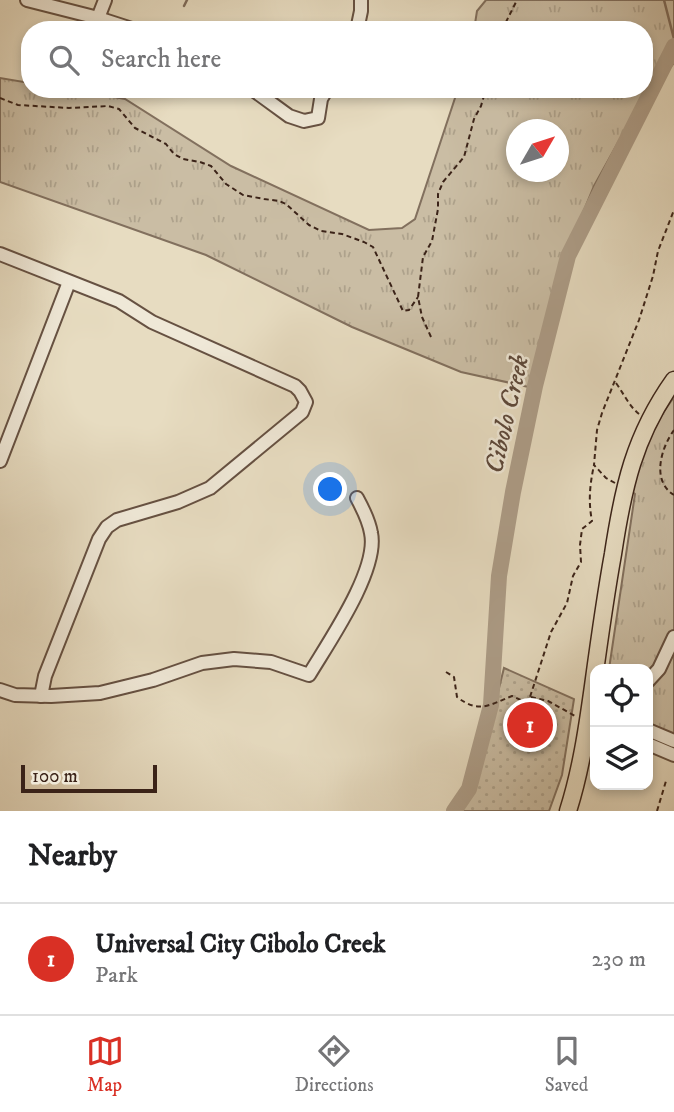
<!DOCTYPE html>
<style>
body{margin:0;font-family:"IM FELL DW Pica",serif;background:#f6f6f6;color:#202124}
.controls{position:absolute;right:21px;bottom:21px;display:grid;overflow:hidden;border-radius:14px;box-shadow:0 4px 10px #0003}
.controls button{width:63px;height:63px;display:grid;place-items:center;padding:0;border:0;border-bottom:2px solid #e0e0e0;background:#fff;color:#202124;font:35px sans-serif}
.compass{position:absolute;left:506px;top:119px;width:63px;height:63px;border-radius:50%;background:#fff;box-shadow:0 4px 10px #0003;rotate:51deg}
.scale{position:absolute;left:21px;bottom:18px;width:136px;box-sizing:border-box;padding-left:7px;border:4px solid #3b2318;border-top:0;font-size:19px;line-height:24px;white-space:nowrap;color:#3b2318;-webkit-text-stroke:5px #efe8d7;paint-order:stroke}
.you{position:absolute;left:331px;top:490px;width:24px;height:24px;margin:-18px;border:5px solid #fff;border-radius:50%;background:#1a73e8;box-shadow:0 0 0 10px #1a73e833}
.badge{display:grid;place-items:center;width:46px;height:46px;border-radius:50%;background:#d93025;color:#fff;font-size:23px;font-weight:700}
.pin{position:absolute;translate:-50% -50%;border:4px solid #fff;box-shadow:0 2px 7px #0006}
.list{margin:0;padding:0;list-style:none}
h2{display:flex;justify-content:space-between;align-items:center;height:91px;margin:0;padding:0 28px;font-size:30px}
h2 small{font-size:23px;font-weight:400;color:#757577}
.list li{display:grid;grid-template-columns:46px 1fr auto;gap:21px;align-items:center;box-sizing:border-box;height:112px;padding:0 28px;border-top:2px solid #e0e0e0}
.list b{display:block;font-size:26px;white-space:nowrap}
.list p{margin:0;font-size:23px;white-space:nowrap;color:#757577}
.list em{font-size:23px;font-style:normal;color:#757577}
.icon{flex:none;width:38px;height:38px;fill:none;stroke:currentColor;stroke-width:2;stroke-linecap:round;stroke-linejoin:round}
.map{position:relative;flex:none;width:674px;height:811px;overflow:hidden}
.search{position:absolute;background:#fff;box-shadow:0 4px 10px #0003;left:21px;right:21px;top:21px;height:77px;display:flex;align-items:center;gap:18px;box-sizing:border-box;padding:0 24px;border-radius:28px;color:#757577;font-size:26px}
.sheet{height:203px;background:#fff}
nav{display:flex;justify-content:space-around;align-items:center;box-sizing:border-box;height:98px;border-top:2px solid #e0e0e0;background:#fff;font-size:19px;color:#757577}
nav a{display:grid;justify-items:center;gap:4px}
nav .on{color:#d93025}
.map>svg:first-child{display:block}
.grass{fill:url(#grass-tufts);stroke:#82705e;stroke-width:2;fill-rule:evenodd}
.park{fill:url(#park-dots);stroke:#82705e;stroke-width:2}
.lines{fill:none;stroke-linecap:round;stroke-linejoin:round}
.stream{stroke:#7f6c5b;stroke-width:2.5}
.river{stroke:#ad9d88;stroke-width:16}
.minor-casing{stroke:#665142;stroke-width:16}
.major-casing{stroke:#3b2318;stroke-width:19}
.path{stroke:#3b2318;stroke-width:2;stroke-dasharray:5 3.5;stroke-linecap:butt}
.minor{stroke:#efe8d7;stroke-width:12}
.major{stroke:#e7dcc1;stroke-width:16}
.labels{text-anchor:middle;stroke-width:5;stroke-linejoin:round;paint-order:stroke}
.water-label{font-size:26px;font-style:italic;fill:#5d483a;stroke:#efe8d7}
</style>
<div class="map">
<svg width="674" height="811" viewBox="0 0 674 811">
<defs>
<pattern id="grass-tufts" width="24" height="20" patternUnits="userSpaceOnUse" patternTransform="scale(1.75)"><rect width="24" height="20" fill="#cabda4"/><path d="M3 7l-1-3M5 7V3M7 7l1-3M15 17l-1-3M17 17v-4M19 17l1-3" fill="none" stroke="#aea28c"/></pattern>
<pattern id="park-dots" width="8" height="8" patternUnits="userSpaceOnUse" patternTransform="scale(1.75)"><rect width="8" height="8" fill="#cabda4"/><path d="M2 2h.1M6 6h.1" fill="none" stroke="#aea28c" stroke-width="1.8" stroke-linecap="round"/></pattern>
</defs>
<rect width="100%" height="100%" fill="#e7dcc1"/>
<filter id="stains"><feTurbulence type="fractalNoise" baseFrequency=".00286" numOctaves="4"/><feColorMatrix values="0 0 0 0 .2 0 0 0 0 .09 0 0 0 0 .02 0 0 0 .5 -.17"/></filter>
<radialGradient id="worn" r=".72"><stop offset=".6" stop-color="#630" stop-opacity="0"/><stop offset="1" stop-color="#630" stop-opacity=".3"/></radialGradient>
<g class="grass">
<path d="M486,0h188v63l-33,38 -47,85 -33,80 -24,88 -4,34 -72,-16 -109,-45 -146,-72 -206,-73v-104l30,5v6h38l57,10 106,67 138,64 33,-2 13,-9 43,-130h186v-59h-170l3,-19zM516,130h42v42h-42z"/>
<path d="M674,397v344l-26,-11v-61h-39l26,-175 -4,-3 19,-60z"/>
</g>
<path class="park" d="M504,668l70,31 -12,76 -13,36h-93l27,-59z"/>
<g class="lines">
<g class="stream">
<path d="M664,0l10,39"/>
<path d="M184,6l3,-6"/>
</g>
<path class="river" d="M454,811l15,-22 22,-84 8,-129 14,-84 22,-106 33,-130 106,-210"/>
<g class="minor-casing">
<g id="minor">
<path d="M27,0l71,18 37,12"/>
<path d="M98,18l7,-18"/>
<path d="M357,30l4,-19v-11"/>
<path d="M252,89l37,27 15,5 14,-3 3,-19 6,-10"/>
<path d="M0,254l119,47 33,21 143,64 5,5 6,11 -4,10 -92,76 -32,14 -61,18 -10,7 -8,12 -54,137 -4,20"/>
<path d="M0,461l69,-179"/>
<path d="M648,681l11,-12 15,-32"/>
<path d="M0,690l15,5 36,1 49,-3 53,-13 49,-17 32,-4 37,3 38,13c19,-32 70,-105 62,-142 -2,-12 -8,-24 -14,-35"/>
<path d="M648,730l26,11"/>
<path d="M648,744l26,11"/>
</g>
</g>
<g class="major-casing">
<path id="major" d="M568,811c13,-41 19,-82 25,-125 6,-44 12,-88 20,-132 10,-66 21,-118 61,-174"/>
</g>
<g class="path">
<path d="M502,30l15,-30"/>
<path d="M0,98l18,7 51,3 39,-2 11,3 16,19 31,16 8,10 9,5 17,3 11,4 15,18 17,11 21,4 15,2 7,3 23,21 12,6 21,3 22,8 9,5 30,64 6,-1 9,-13"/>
<path d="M431,337l-9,-20 -4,-20 5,-40 9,-16 6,-32v-15l5,-12 21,-25 10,-38 7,-13 5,-17"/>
<path d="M616,383c8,11 13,23 23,31"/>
<path d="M674,430c-13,18 -23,51 0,65"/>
<path d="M615,483l-9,-5 -12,-13 3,-35 5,-17 37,-93 14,-44 5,-25 16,-41"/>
<path d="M446,672l8,5 3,20c22,17 32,8 55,-1l13,6 5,-5 21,-65 16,-29 6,-27 8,-14 -1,-17 2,-16 10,-8c-4,-20 -2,-37 2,-56"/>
<path d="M531,697l17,4 29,16"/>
<path d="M657,811l9,-30"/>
</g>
<use href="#minor" class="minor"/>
<use href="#major" class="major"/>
</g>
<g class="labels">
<g class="water-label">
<text transform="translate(506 414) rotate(-77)" y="9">Cibolo Creek</text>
</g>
</g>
<rect width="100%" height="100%" filter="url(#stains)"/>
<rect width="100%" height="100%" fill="url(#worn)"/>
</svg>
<div class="controls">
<button><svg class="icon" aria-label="locate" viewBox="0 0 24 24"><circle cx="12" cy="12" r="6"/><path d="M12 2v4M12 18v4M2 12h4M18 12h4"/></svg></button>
<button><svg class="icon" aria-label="layers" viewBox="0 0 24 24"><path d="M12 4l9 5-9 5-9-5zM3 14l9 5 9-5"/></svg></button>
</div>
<svg class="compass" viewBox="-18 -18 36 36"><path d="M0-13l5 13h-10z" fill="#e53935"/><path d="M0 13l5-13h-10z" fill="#757577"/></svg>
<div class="scale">100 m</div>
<div class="you"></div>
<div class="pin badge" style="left:530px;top:725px">1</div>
<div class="search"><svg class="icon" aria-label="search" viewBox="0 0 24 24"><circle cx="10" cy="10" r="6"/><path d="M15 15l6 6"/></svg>Search here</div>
</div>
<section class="sheet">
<h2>Nearby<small></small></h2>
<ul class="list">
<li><span class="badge">1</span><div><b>Universal City Cibolo Creek</b><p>Park</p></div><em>230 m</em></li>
</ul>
</section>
<nav>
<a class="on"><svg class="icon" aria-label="map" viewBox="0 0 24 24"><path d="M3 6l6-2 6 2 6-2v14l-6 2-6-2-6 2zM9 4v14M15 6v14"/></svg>Map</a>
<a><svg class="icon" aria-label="directions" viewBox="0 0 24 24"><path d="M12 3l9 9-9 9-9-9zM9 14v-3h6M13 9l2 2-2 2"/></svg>Directions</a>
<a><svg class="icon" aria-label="saved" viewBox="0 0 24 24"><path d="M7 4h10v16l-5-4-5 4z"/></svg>Saved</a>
</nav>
